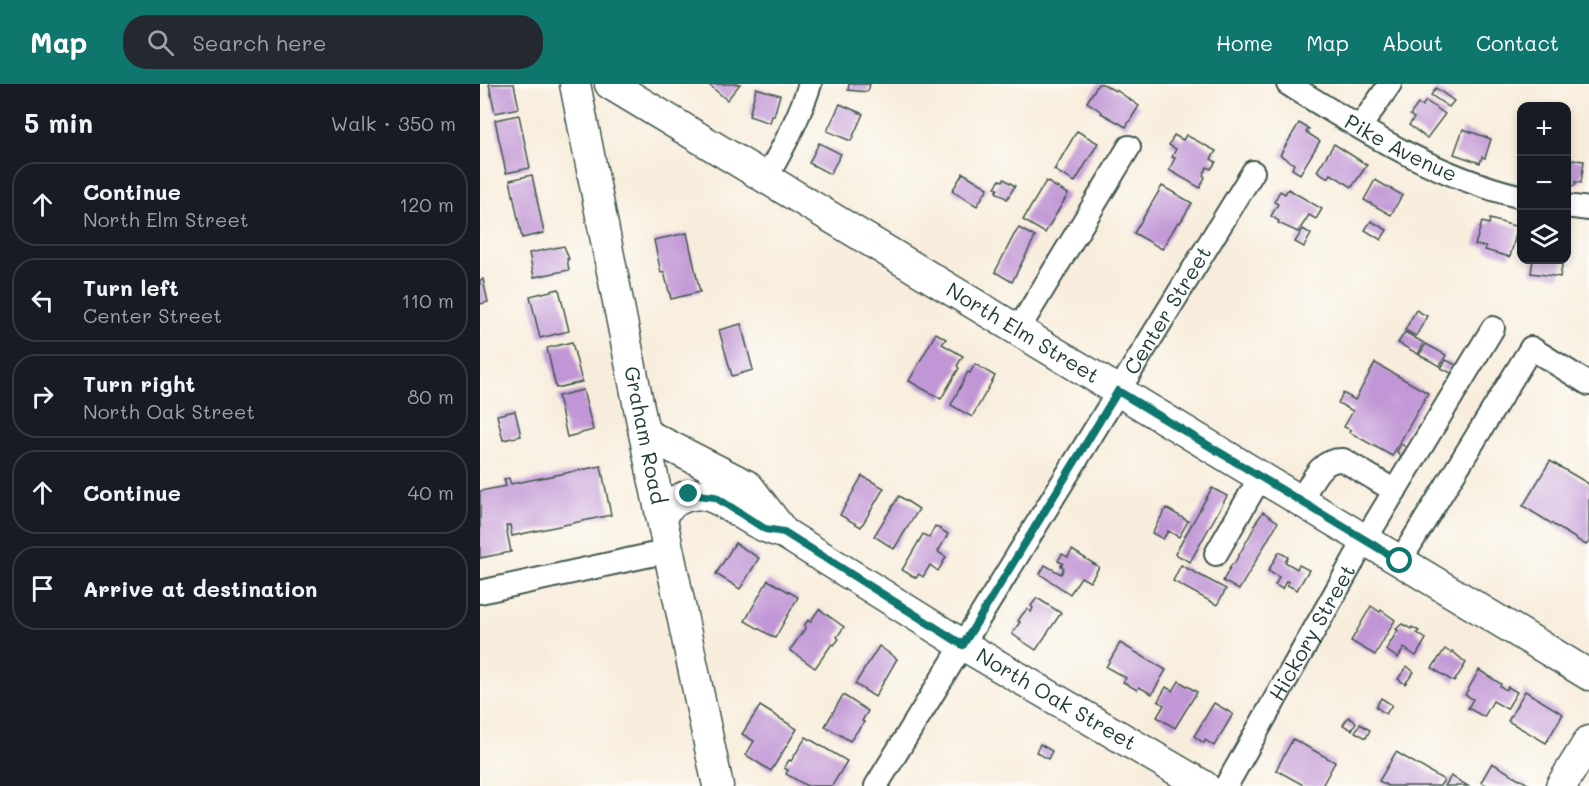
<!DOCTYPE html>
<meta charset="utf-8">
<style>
body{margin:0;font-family:Mali,sans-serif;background:#242831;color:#f1f3f6}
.controls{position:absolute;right:18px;top:18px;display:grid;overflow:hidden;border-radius:12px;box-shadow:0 3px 9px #0003}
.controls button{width:54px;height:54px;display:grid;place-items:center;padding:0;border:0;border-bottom:2px solid #363941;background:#171b24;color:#f1f3f6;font:30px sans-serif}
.stop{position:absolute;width:18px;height:18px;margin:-14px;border:4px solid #0f766e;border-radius:50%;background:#fff}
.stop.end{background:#0f766e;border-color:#fff;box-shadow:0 2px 6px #0008}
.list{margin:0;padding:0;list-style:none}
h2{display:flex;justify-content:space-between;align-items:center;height:78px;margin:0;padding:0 24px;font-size:26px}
h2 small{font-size:20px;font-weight:400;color:#9ea1a6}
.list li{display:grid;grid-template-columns:39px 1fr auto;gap:18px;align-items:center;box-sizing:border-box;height:84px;margin:0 12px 12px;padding:0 12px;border:2px solid #363941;border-radius:24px}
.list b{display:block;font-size:22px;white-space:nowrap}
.list p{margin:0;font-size:20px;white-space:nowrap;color:#9ea1a6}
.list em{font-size:20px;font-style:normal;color:#9ea1a6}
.icon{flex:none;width:33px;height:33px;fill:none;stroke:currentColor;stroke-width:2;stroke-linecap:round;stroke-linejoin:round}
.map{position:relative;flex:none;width:1109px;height:702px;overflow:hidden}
header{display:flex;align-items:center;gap:36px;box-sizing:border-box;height:84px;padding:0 30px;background:#0f766e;color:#fff}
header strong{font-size:28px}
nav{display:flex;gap:33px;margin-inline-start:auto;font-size:21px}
.search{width:420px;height:54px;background:#242831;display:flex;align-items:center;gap:15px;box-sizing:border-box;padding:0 21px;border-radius:24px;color:#9ea1a6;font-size:22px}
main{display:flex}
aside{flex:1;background:#171b24}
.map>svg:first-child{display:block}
.building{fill:#c196d6}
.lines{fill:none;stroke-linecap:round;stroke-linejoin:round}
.minor-casing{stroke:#40574d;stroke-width:26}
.major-casing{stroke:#40574d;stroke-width:33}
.minor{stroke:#fff;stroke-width:22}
.major{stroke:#fff;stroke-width:30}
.route{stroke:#0f766e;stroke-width:8}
.labels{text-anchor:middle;stroke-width:4.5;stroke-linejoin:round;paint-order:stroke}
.street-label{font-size:21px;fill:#1f3d34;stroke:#fdfcf7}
</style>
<header>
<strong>Map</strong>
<div class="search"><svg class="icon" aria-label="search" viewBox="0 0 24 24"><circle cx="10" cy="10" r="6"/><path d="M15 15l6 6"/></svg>Search here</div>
<nav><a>Home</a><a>Map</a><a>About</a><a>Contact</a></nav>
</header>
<main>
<aside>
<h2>5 min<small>Walk · 350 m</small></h2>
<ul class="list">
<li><svg class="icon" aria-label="ahead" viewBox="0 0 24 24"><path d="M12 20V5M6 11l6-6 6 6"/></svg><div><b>Continue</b><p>North Elm Street</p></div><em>120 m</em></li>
<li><svg class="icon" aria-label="left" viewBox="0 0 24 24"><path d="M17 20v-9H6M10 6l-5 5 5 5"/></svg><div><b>Turn left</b><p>Center Street</p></div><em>110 m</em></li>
<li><svg class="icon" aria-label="right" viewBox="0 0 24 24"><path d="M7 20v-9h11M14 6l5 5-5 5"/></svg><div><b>Turn right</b><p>North Oak Street</p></div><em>80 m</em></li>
<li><svg class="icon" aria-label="ahead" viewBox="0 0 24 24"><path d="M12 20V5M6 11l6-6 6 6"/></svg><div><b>Continue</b></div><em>40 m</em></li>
<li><svg class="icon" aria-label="arrive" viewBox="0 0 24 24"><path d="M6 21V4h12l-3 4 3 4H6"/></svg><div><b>Arrive at destination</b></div></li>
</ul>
</aside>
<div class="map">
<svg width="1109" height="702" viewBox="0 0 1109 702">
<rect width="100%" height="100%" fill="#fdfcf7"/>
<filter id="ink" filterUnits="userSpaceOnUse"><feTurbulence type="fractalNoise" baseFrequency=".0167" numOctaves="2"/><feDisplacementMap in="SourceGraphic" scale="12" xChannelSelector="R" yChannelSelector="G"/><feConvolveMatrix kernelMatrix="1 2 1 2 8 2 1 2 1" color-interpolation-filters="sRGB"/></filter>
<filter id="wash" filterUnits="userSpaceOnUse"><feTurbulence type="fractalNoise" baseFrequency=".008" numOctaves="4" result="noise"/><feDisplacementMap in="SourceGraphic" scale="24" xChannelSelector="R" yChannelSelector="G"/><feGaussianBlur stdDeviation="1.35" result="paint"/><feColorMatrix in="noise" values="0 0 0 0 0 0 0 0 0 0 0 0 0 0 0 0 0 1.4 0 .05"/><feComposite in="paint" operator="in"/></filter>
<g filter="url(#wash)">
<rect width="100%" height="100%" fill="#f8eddc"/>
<g id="blocks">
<g class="building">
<path d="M9,0h25l5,24 -24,5z"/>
<path d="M228,0h32l-13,16z"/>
<path d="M369,0h21l-1,4 -2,4 -19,-2z"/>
<path d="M618,0h5l12,7 1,-1 23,16 -13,21 -25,-14 1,-1 -15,-10z"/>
<path d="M276,4l24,7 -6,21h-2l-2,7 -21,-7z"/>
<path d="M956,4l18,13 -5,6 -18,-12z"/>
<path d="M946,17l19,13 -18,24 -18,-13 5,-7 -4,-3 8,-11 4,2z"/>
<path d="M360,20l23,10 -12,27 -24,-10z"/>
<path d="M39,31l11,53 -24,5 -11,-53z"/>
<path d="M819,39l10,6 -3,3 14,9 -20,33 -8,-5 2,-5 -14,-9z"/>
<path d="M983,45l28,10 -6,19 -3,-1 -2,6 -26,-9z"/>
<path d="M597,47l21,12 -23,39 -21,-12z"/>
<path d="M694,51l9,5 3,-5 30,16 -5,8 5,3 -5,7 -4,-2 -4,8 2,2 -5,11 -31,-18 6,-12 -3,-1 4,-8 -7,-4z"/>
<path d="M339,59l22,11 -11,20 -21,-11z"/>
<path d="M854,60l33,21 -15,22 -21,-13 -3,4 -11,-7z"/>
<path d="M1086,75l18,2 -3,22 -6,-1v4l-9,-1z"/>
<path d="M483,89l25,15 -11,18 -25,-15z"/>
<path d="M52,91l12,58 -22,5 -12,-58z"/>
<path d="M524,95l11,7 -8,13 -11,-7 2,-3 -3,-2 5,-7 3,1z"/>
<path d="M895,96l27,15 -11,20 -27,-15z"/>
<path d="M566,97l22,13 -23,39 -22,-13z"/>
<path d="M682,102l30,17 -12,20 -2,-1 -16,27 -28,-16z"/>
<path d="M808,105l34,20 -6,10 -7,-4 -11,17 -20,-9 1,-2 -8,-5 7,-12 -4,-2 6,-11 5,3z"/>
<path d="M1010,135l28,8 -8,30 -25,-7 1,-3 -11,-2 7,-23 7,2z"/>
<path d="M891,137l16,9 -6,10 -16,-10z"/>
<path d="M539,144l16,9 -23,45 -17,-10 19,-37z"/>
<path d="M823,145l8,5 -7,13 -9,-5z"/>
<path d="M207,149l13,59 -29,7 -7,-27 -3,1 -7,-33z"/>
<path d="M84,162l5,13h-2l2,11 -35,7 -5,-24z"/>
<path d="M1053,176h30l-3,17 -29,-4z"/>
<path d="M3,195l5,23 -8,2v-24z"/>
<path d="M79,205l10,42 -29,7 -10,-42z"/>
<path d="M936,226l11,6 -11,20 -11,-6z"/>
<path d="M261,240l12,46 -21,6 -13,-46z"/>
<path d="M925,248l19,11 -6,11 -20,-11z"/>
<path d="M456,249l10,6 -4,5 21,12 -6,10 2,2 -18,31 -32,-18z"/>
<path d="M92,258l10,40 -26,6 -9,-40z"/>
<path d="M946,260l20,11 -6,11 -21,-11z"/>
<path d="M966,276l12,6 -5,8 -12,-6z"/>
<path d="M895,279l53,30 -36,63 -43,-24 2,-2 -7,-3 9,-16 -15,-8 5,-10 12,7z"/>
<path d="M495,280l20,12 -23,41 -21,-12 17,-33 2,1z"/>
<path d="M103,306l10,40 -26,7 -9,-41z"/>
<path d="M35,327l6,25 -18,4 -6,-25z"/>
<path d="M921,360l6,4 -5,8 -5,-4z"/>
<path d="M1070,377l39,23v58l-3,3 -63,-39z"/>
<path d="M121,382l10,49 -99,21 -2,-11 -4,1 5,26 -31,6v-67l26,-5 -2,-7 5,-1 2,6z"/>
<path d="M382,392l22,12 -23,39 -21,-12z"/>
<path d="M732,404l15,8 -37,66 -15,-8z"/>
<path d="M419,412l20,13 -25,40 -20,-13z"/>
<path d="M686,424l22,13 -9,16 -11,-6 -5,8 -11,-6z"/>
<path d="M783,428l15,10 -39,68 -16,-9 9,-17h2l21,-38 -1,-1z"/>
<path d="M455,442l13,8 -10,18 8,5 -8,14 -8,-6 -7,12 -4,-3 -3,4 -14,-8 21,-36 6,4z"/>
<path d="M255,459l24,15 -19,31 -24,-15z"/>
<path d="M592,466l27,17 -9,15 -9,-5 -11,17 -30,-20 5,-9 16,9 3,-6 -3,-2 2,-3 -5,-2 4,-7 6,3z"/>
<path d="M799,468l9,5 -3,5 12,7 2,-4 10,5 -12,20 -10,-5 2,-3 -3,-1 -4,8 -7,-4 4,-8 -11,-6z"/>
<path d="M701,481l45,24 -9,16 -44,-24z"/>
<path d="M288,496l30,17 -23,41 -30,-17z"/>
<path d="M557,514l24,15 -25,37 -24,-16 8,-12 -2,-1 4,-6 5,-6 4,3 2,-4 -2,-2z"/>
<path d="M891,522l9,6 1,-2 14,10 -20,35 -24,-14z"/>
<path d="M339,525l25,18 -7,10 2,2 -5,6 -2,-1 -17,24 -25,-18 16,-23 -2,-1 4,-6 2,2z"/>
<path d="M922,540l9,5 1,-2 7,4 -2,2 9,6 -10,17 -12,-8 -6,10 -12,-8 12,-20 -2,-1z"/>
<path d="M640,559l46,27 -14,24 -13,-7 -2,3 -14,-8 3,-4 -20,-11z"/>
<path d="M399,562l18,13 -22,38 -20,-13z"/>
<path d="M965,565l6,4 1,-2 14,12 -12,19 -22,-14z"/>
<path d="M927,582l7,6 -9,12 -7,-5z"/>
<path d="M999,586l22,14 -1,2 6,4 2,-3 9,5 -10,17 -14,-8 -9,16 -16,-9 5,-9 -8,-4z"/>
<path d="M699,597l18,11 -22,36 -18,-11 7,-12 -6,-4 8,-14 7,4z"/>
<path d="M1045,607l38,23 -17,29 -38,-22z"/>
<path d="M363,611l25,16 -6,10 2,1 -14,19 -25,-15z"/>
<path d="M901,614l11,7 -6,9 -10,-7z"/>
<path d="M734,619l19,11 -19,32 -9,-6 -1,3 -10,-7z"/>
<path d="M280,622l37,23 -26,42 -25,-16 8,-14 -12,-7z"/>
<path d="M868,633l8,5 -4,8 -9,-5z"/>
<path d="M880,640l10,6 -4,8 -11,-6z"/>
<path d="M326,653l41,24 -15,25h-25l-21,-12 2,-4 -4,-2 5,-8 2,1z"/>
<path d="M813,655l42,23 -13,24h-17l-29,-16z"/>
<path d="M560,660l12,7 -4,8 -12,-7z"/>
<path d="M916,668l48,28 -4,6h-52l-9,-5z"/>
<path d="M1012,679l36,21 -1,2h-39l-7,-4z"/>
<path d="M971,692l17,10h-23z"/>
</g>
</g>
</g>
<g filter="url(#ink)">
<use href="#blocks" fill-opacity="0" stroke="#40574d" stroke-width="1.5"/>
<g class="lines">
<g class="minor-casing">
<g id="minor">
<path id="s1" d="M808,0c74,46 148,93 234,113"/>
<path d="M880,43l30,-43"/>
<path d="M286,94c18,-31 33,-60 44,-94"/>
<path d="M1086,122l23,3"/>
<path d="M538,246l111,-183"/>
<path d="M821,417c10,-17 18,-43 42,-41l52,31"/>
<path d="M736,470l45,-78"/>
<path d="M920,477l131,-213 58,36"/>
<path d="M0,508l189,-41"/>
<path id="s2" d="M396,702l377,-614"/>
<path id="s3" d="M746,702l139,-246 128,-212"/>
</g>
</g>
<g class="major-casing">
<g id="major">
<path id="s4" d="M95,0l74,374 69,328"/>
<path id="s5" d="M130,0l979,591"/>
<path id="s6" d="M164,349l104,53 36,47 179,112 241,141"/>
<path d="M181,430c44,-49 74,8 119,18"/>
<path d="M1081,702l28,-45"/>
</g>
</g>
<use href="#minor" class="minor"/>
<use href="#major" class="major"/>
</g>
</g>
<g class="lines" filter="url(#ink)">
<path class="route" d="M209,410l26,3 50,32 19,3 179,113 155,-254 282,170"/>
</g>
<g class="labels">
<g class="street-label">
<text dy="7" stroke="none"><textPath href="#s1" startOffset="130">Pike Avenue</textPath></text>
<text dy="7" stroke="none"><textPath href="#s2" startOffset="558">Center Street</textPath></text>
<text dy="7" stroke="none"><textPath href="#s5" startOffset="482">North Elm Street</textPath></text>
<text dy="7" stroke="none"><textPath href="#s4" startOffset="358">Graham Road</textPath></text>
<text dy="7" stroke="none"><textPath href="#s3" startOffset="176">Hickory Street</textPath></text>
<text dy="7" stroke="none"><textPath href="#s6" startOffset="495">North Oak Street</textPath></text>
</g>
</g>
</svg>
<div class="controls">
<button>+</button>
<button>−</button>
<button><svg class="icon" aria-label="layers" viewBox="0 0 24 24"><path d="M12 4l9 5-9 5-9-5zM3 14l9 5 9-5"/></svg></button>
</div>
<div class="stop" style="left:920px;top:477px"></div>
<div class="stop end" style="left:209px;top:410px"></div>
</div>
</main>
